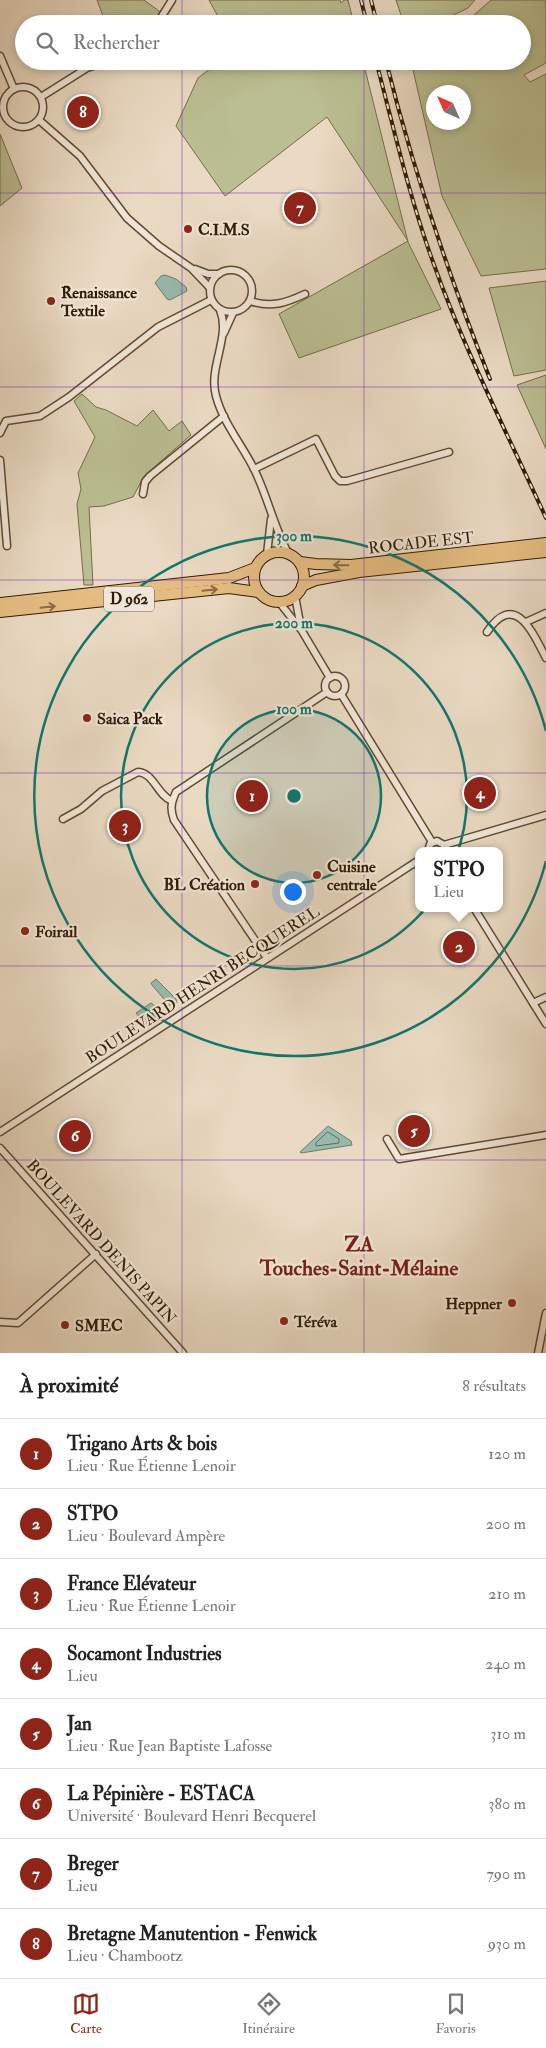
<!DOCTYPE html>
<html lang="fr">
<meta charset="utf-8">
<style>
body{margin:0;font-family:"IM FELL Double Pica",serif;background:#f2f2f2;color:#222}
.compass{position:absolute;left:426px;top:85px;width:45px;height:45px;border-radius:50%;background:#fff;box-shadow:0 2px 8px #0003;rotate:315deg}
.you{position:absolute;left:292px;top:891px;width:18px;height:18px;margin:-12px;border:4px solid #fff;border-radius:50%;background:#1a73e8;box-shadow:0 0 0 8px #1a73e833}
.badge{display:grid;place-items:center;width:32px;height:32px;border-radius:50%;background:#8f2418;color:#fff;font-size:16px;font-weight:700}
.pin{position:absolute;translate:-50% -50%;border:2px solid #fff;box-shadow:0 1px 5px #0006}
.popup{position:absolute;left:415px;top:847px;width:88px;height:65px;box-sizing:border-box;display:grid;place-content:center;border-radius:10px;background:#fff;filter:drop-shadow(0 1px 4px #0005);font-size:16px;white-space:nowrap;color:#767676}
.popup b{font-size:19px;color:#222}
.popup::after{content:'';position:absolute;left:50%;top:100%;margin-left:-10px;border:10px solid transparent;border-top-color:#fff}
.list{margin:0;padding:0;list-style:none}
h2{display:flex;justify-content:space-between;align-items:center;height:65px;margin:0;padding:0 20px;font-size:21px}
h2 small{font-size:16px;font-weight:400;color:#767676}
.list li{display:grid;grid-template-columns:32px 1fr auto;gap:15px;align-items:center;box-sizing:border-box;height:70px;padding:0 20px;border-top:1px solid #e0e0e0}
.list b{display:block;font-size:19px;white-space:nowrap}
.list p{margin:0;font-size:16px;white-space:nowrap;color:#767676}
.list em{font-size:16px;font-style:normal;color:#767676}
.icon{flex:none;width:28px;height:28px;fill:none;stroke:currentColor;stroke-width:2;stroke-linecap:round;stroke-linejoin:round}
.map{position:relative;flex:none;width:546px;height:1353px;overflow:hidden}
.search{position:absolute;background:#fff;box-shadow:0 2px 8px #0003;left:15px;right:15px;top:15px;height:55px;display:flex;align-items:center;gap:12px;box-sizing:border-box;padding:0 18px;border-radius:28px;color:#767676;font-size:19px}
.sheet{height:625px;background:#fff}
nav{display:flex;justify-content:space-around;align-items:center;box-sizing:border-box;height:70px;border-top:1px solid #e0e0e0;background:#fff;font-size:14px;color:#767676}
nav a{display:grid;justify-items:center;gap:2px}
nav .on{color:#8f2418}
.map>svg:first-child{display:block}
.green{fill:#babe92;stroke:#766c49;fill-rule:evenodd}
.water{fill:#98bbaf;stroke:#6f7b69}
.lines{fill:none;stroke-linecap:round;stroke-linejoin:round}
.shore{stroke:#656a58;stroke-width:1}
.street-casing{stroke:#604a31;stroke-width:9}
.primary-casing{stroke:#321a00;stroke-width:12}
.street{stroke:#f1e7d8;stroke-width:6}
.primary{stroke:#e5bd82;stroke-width:10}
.rail-casing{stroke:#321a00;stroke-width:4}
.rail{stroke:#f1e7d8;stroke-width:2;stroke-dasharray:5.5;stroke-linecap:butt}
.oneway{stroke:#8c6c41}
.grid{fill:none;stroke:#7b2cbf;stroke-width:1;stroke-opacity:0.55}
.ring{fill:none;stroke:#0f766e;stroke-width:2.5}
.poi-dot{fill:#8f2418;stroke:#f1e7d8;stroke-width:2}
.labels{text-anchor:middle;stroke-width:4.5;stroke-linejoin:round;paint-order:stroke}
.shield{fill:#f1e7d8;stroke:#6b5841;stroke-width:1}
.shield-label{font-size:15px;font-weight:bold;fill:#321a00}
.poi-label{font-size:16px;font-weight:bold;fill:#321a00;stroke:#f1e7d8;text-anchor:start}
.street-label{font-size:16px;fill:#321a00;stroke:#f1e7d8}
.district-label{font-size:21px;font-weight:bold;fill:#7a1f14;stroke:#f1e7d8}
.centre{fill:#0f766e;stroke:#f1e7d8;stroke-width:2.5}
.ring-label{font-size:15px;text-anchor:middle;font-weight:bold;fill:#0f766e;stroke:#f1e7d8;stroke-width:4.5;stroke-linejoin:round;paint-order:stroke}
</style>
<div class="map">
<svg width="546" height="1353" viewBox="0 0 546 1353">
<rect width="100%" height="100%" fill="#eadac3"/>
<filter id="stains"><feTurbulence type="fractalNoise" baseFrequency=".004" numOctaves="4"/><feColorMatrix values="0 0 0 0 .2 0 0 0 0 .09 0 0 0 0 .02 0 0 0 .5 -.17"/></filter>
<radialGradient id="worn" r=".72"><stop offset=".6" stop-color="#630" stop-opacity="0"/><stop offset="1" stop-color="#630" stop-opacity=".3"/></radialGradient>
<g class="green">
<path d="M97,0h47l19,14 -8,10h-49z"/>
<path d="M209,0h131l1,3 3,-3h4l6,24h-132z"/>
<path d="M396,0h79l-7,8 -33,16h-31z"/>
<path d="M491,0h55v63l-22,12 6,7 16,-8v195l-65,7 -39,-80 -31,-135h111v-37h-58zM434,92h30v30h-30z"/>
<path d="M220,61h143l45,181 33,67 -142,49 -20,-44 129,-73 -81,-124 -102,79 -49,-70 22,-48z"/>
<path d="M0,134l22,54 -22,18z"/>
<path d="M546,281v89l-32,6 -25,-88z"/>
<path d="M546,375v74l-29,-64z"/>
<path d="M82,394l14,13 10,3 31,16 16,-16 16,21 13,-10 9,14 -47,41 -11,21 -29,9 -15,1 4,78h-9l-7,-81 4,-15 -3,-16 17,-36 -21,-36z"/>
</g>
<g class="water">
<path d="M165,275l11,4 10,8 1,4 -17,9 -3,-1 -12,-16 6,-7z"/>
<path d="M156,979l20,20 1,4 -4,3 -4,-1 -17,-20 -1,-2z"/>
<path d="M151,1003l10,8v3l-15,12 -10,-13z"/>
<path d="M328,1126l23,15 1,4 -51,8 -1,-1z"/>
</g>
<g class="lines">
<path class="shore" d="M328,1132l11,7v4l-23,3v-3z"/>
<g class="street-casing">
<g id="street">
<path d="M157,24l15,-24"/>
<path d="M0,56l14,33"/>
<circle cx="23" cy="107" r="20"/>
<path d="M41,97l46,-29 23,-7"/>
<path d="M39,120l41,36 47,62 32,28 32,22 19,20"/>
<path d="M195,269l13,5h11"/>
<circle cx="231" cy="291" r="21"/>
<path d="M250,301c21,7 36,2 55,-7"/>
<path d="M220,310c11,27 -12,57 -4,86 7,27 27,50 39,75 13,27 19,56 33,82"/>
<path d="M224,333l9,-20"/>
<path d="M0,433l6,-12 34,-5 29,-19 89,-70 53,-27"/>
<path d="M0,460l7,86"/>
<path d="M254,469l62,-30 19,37 5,5h7l102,-29"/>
<path d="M143,494l2,-12 5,-6 74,-60"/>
<path d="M267,554l4,-35"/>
<path d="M295,596l6,32"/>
<path d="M279,602l23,29 28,47"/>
<path d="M526,622l20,-9"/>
<path d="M487,632c28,-42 46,1 59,26"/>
<circle cx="335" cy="686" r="10"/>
<path d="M341,694l91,148"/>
<path d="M63,819l18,-10 21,-18 36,-19c16,1 19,23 34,29"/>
<path d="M444,845l102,-30"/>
<path d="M428,851l2,-7 7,-3 7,4v6"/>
<path d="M474,908l72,116"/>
<path d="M267,958l-93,-138c-4,-11 -3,-17 2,-28l151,-100"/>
<path d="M533,1003l13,-6"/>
<path d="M0,1132l419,-272"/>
<path d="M387,1139l12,20 147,-24"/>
<path d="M0,1148l183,205"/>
<path d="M0,1322l18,1 78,-69"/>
<path d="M538,1353l8,-40"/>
</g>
</g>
<g class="primary-casing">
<g id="primary">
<circle cx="279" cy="577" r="25"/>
<path d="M300,562l16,2 35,1 195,-22"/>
<path d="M302,586l14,-6 43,-8 187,-20"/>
<path d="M0,603l229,-25 26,-10"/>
<path d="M0,612l229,-24 29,4"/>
</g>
</g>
<use href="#street" class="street"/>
<use href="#primary" class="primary"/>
<g class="rail-casing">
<g id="rail">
<path d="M361,0l6,24"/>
<path d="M371,0l6,24"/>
<path d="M376,61c18,68 33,135 57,201 31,87 74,171 113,256"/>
<path d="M386,61c27,109 63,215 104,318"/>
</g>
</g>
<use href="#rail" class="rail"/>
</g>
<defs><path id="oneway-shaft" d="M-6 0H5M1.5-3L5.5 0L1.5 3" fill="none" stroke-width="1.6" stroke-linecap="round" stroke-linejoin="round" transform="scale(1.25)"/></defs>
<g class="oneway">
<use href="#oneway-shaft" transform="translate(341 565) rotate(-179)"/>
<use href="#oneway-shaft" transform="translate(210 590) rotate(-6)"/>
<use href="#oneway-shaft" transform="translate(48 607) rotate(-6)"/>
</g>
<path class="grid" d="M182,0v24M364,0v24M182,61v1292M364,61v1292M0,193h546M0,387h546M0,580h546M0,773h546M0,966h546M0,1160h546"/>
<circle cx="294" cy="796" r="87" fill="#0f766e" fill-opacity=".12"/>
<g class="ring">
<circle cx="294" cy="796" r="87"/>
<circle cx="294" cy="796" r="173"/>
<path d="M546 861A260 260 0 1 1 546 731"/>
</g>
<g class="poi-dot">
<circle cx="188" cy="229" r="5"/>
<circle cx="51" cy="301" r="5"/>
<circle cx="87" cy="718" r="5"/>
<circle cx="317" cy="875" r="5"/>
<circle cx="255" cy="884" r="5"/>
<circle cx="25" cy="931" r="5"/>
<circle cx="512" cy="1303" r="5"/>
<circle cx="284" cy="1321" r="5"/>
<circle cx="65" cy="1325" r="5"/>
</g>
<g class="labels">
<rect class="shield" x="104" y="586.5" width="50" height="25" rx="4"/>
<g class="shield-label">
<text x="129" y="604">D 962</text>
</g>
<g class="poi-label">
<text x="198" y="235">C.I.M.S</text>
<text x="61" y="298">Renaissance<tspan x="61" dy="18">Textile</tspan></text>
<text x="97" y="724">Saica Pack</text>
<text x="327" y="872">Cuisine<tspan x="327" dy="18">centrale</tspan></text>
<text x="245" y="890" text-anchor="end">BL Création</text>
<text x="35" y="937">Foirail</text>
<text x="502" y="1309" text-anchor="end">Heppner</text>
<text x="294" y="1327">Téréva</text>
<text x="75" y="1331">SMEC</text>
</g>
<g class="street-label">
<text transform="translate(421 542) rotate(-6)" y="6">ROCADE EST</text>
<text transform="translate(202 984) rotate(-33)" y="6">BOULEVARD HENRI BECQUEREL</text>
<text transform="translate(102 1241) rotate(48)" y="6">BOULEVARD DENIS PAPIN</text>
</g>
<g class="district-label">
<text x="359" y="1251">ZA<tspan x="359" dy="24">Touches-Saint-Mélaine</tspan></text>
</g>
</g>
<circle cx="294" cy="796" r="8" class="centre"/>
<g class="ring-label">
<text x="294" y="541">300 m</text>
<text x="294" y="628">200 m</text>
<text x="294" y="714">100 m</text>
</g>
<rect width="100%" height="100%" filter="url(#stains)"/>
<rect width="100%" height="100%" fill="url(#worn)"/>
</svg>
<svg class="compass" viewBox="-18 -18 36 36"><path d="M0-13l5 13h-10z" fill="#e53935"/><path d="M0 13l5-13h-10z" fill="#767676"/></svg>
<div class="you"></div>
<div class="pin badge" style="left:252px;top:796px">1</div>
<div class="pin badge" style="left:459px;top:947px">2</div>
<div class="popup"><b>STPO</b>Lieu</div>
<div class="pin badge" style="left:125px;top:826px">3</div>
<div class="pin badge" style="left:480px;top:793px">4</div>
<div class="pin badge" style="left:414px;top:1131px">5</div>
<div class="pin badge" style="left:75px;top:1136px">6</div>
<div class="pin badge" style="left:300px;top:208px">7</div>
<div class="pin badge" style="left:83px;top:112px">8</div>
<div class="search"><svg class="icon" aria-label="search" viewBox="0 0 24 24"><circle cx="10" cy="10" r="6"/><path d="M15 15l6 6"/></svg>Rechercher</div>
</div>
<section class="sheet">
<h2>À proximité<small>8 résultats</small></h2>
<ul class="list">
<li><span class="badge">1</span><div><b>Trigano Arts &amp; bois</b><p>Lieu · Rue Étienne Lenoir</p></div><em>120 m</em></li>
<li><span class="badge">2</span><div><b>STPO</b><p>Lieu · Boulevard Ampère</p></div><em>200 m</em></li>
<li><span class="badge">3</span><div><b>France Elévateur</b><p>Lieu · Rue Étienne Lenoir</p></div><em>210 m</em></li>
<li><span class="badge">4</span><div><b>Socamont Industries</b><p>Lieu</p></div><em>240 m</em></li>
<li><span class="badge">5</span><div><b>Jan</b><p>Lieu · Rue Jean Baptiste Lafosse</p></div><em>310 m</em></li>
<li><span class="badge">6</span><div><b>La Pépinière - ESTACA</b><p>Université · Boulevard Henri Becquerel</p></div><em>380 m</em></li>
<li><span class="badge">7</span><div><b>Breger</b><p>Lieu</p></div><em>790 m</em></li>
<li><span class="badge">8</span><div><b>Bretagne Manutention - Fenwick</b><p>Lieu · Chambootz</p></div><em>930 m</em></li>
</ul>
</section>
<nav>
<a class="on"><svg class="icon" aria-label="map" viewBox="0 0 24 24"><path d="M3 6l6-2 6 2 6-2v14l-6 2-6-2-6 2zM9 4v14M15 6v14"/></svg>Carte</a>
<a><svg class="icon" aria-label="directions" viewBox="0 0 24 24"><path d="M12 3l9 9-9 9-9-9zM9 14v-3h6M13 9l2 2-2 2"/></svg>Itinéraire</a>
<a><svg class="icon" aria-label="saved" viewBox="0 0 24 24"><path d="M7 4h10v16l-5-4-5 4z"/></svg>Favoris</a>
</nav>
